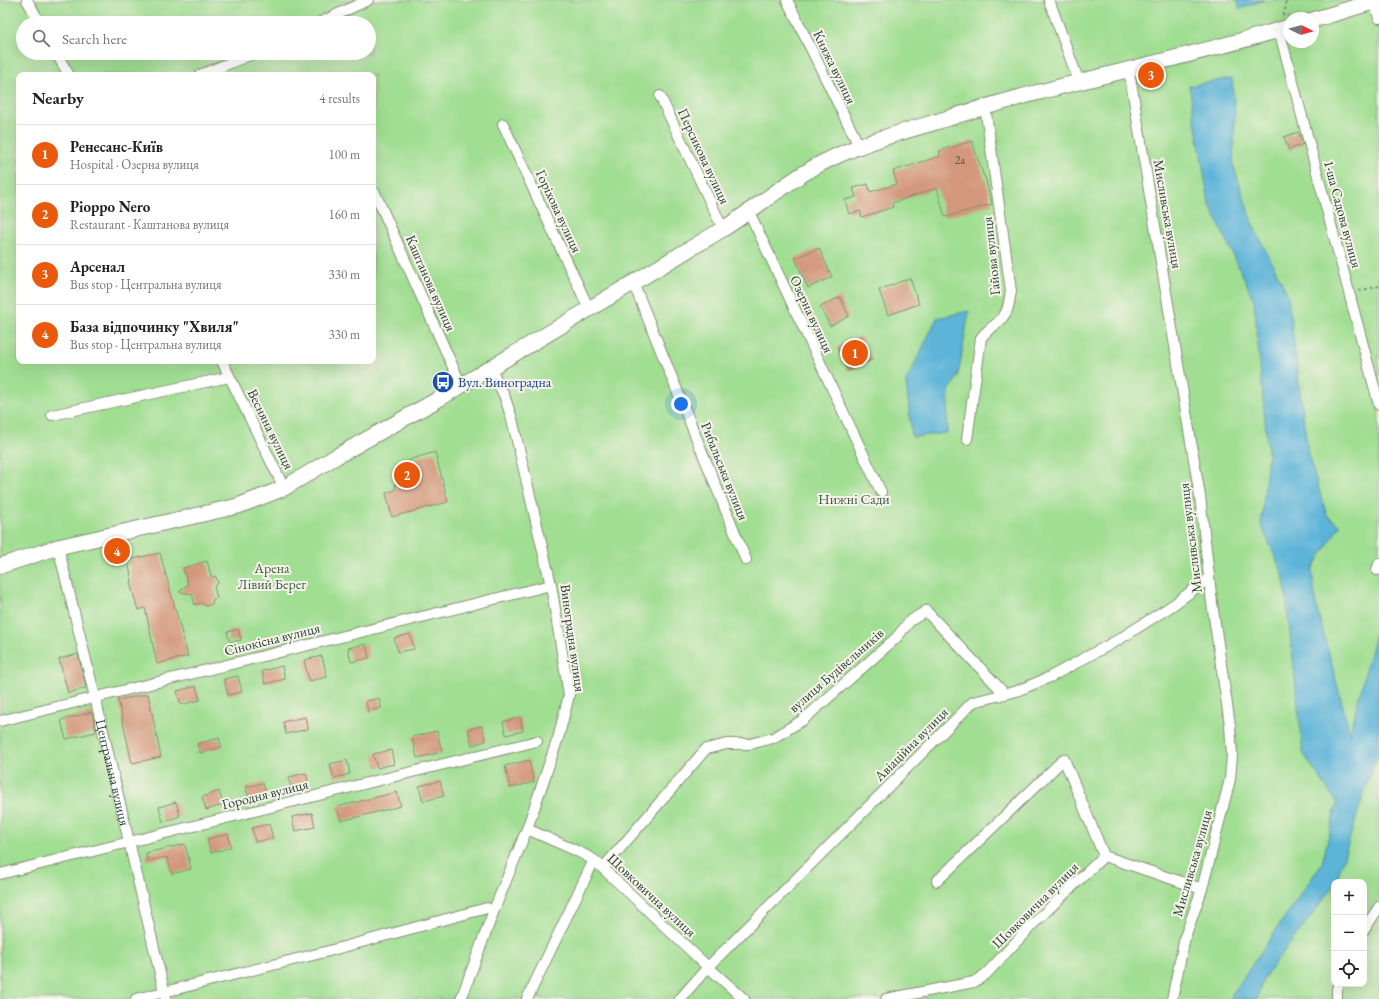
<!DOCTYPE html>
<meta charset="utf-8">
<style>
body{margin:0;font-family:"EB Garamond",serif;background:#f2f2f2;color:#202124}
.controls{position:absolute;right:12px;bottom:12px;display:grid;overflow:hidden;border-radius:8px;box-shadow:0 4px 16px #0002}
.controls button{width:36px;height:36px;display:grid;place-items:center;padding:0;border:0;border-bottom:1px solid #e0e0e0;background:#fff;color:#202124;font:20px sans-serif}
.compass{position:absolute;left:1283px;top:12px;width:36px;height:36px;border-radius:50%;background:#fff;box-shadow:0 4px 16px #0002;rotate:95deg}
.you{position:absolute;left:681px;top:404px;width:14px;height:14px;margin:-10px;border:3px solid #fff;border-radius:50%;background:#1a73e8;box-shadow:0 0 0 6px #1a73e833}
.badge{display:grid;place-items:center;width:26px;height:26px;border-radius:50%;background:#ea580c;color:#fff;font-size:13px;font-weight:700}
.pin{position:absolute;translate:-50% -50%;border:2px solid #fff;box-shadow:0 1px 4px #0006}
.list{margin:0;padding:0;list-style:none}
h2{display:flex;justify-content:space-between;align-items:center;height:52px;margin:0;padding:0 16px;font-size:17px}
h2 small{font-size:13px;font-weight:400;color:#757577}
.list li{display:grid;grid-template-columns:26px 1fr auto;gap:12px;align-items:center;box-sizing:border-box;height:60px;padding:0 16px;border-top:1px solid #e0e0e0}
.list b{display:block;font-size:15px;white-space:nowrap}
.list p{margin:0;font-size:13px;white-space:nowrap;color:#757577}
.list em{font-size:13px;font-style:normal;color:#757577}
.icon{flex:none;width:22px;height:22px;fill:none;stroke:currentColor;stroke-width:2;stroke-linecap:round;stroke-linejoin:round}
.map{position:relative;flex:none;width:1379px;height:999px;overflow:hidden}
.search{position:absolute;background:#fff;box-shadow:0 4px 16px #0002;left:16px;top:16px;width:360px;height:44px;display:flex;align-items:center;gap:10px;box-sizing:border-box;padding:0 14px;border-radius:22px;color:#757577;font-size:15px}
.panel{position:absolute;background:#fff;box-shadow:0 4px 16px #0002;left:16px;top:72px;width:360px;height:292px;border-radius:8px}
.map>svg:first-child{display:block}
.green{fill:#a0de92;stroke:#608e63;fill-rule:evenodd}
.water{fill:#5bb4d9;stroke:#3d7886}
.building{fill:#d3987c}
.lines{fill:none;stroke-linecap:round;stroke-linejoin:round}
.street-casing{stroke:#848e76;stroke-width:12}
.secondary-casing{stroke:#848e76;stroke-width:17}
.path{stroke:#848e76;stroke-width:2;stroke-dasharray:3 3;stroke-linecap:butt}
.street{stroke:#fff;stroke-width:10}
.secondary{stroke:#fff;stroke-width:15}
.labels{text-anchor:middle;stroke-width:4;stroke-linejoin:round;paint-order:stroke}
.number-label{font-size:12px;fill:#4c5446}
.street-label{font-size:14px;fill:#1f3d34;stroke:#f7f3e8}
.transit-label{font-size:14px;fill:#164399;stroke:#f7f3e8;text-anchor:start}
.park-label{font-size:14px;fill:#395d47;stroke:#f7f3e8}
</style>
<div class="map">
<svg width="1379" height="999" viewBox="0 0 1379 999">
<rect width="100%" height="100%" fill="#f7f3e8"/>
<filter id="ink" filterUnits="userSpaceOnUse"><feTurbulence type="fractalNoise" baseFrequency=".025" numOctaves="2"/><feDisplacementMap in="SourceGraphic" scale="8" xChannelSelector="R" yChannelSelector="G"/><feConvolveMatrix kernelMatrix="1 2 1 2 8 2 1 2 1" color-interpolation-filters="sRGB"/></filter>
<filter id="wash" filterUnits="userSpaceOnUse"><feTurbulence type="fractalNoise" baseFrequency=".012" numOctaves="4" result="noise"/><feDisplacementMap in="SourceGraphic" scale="16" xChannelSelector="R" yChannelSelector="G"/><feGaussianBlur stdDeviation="0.9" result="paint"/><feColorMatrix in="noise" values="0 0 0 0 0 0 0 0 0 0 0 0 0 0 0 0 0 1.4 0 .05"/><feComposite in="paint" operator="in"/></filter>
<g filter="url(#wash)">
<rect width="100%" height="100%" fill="#e8dfb9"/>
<path class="green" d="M0,0h1379v999h-1379zM1289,18h24v24h-24zM23,23h346v30h-346zM19,75h354v286h-354zM1334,882h30v102h-30z"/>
<g class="water">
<path d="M1236,0h28l-24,9z"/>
<path d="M1232,78l3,33 -2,53 19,59 36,72 20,159 19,62 13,9 -28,45 4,35 34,128 29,-116v135l-8,19 -35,111h-2v4l-71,93 -6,20h-26l1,-5 90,-131 15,-60 -34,-50 -19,-176 -23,-52 7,-71 -14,-154 -45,-97 -20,-117z"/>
<path d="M969,311l-11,65 -9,15 -2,42 -35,4 -6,-55 31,-64z"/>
</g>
<g id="blocks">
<g class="building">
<path d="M1298,132l5,12 -14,6 -5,-13z"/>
<path d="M972,141l12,36h1l7,27 -47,13 -8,-29 -45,15 1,4 -31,10 -2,-6 -11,3 -4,-14 11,-3 -3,-9 15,-4 2,8 27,-8 -4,-13 47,-15 -1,-5z"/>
<path d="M819,248l13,29 -24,11 -13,-30z"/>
<path d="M910,278l9,26 -31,11 -9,-25z"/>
<path d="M840,297l9,19 -19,10 -10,-19z"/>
<path d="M861,336l11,24 -24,11 -11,-24z"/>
<path d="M435,452l13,50 -56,15 -6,-24 9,-3 2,-16 6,-10 9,-5z"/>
<path d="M160,553l28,103 -31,8 -12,-56 -7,2 -8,-27 2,-1 -4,-22z"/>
<path d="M207,561l4,15 5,1 2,6 -4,4 3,11 -4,1 -1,5 -6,2 -4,-3 -7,2 -3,-11 -13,-2 9,-8 -5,-16z"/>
<path d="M238,629l3,11 -11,2 -3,-10z"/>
<path d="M410,634l4,15 -16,3 -4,-14z"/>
<path d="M366,644l3,14 -18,4 -3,-14z"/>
<path d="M78,654l8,34 -18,5 -9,-34z"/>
<path d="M322,656l5,21 -18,4 -5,-21z"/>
<path d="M282,666l3,13 -20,5 -3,-13z"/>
<path d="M238,676l4,16 -14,3 -4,-16z"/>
<path d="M196,686l4,14 -19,5 -4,-14z"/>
<path d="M148,694l13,63 -29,6 -14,-63z"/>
<path d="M379,698l2,10 -13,4 -2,-11z"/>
<path d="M92,712l4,20 -30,7 -5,-19z"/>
<path d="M305,717l3,12 -22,5 -3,-12z"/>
<path d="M520,717l3,14 -17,4 -3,-13z"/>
<path d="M482,726l4,15 -14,4 -4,-16z"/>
<path d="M437,731l5,21 -25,6 -5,-21z"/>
<path d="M219,738l3,9 -22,6 -3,-9z"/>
<path d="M391,750l3,14 -17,4 -4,-14z"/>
<path d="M347,760l3,14 -16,4 -4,-14z"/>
<path d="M529,760l5,22 -24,6 -5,-22z"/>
<path d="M306,773l3,12 -18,4 -2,-12z"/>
<path d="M440,781l4,15 -21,5 -4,-15z"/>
<path d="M263,783l4,13 -18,4 -3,-13z"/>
<path d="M219,791l4,14 -17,5 -4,-13z"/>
<path d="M397,792l4,14 -60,15 -4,-14z"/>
<path d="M176,802l4,14 -17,6 -4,-15z"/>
<path d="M312,813l3,14 -20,4 -3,-14z"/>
<path d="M269,824l4,14 -18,4 -3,-14z"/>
<path d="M228,834l3,13 -20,6 -4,-14z"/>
<path d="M185,844l6,25 -19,5 -5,-17 -20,4 -1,-8z"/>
</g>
</g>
</g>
<g filter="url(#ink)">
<use href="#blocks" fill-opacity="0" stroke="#848e76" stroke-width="1"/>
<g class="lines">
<g class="street-casing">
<g id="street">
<path d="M27,0l13,23"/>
<path d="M787,0l72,146"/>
<path d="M1049,0l30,82"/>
<path d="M1374,2l5,16"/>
<path d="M319,23l49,-23"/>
<path d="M1279,30l100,375"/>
<path d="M56,53l13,22"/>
<path d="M1129,70l71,426 12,107 18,122 2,30 -2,24 -28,110 -17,48 -13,62"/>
<path d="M200,75l55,-22"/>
<path d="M660,96l63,133"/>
<path d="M503,124l86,185"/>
<path d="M375,193l86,192"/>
<path d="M749,212l132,280"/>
<path d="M633,282l113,278"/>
<path d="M222,361l62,127"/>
<path d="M52,415l177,-38"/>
<path d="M967,439l14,-101c6,-9 15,-12 21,-20 7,-7 7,-17 9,-27l-26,-185"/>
<path id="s1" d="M58,547l37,150 71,302"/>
<path d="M1377,570l2,-6"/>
<path d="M0,721l551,-136"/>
<path d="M527,829l50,22 17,9 114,107 36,32"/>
<path d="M603,868l103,-119 21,-5h23l23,-6 30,-18 93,-82 14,-17 16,-10 79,83"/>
<path d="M0,874l537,-133"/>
<path d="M937,881l127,-122 40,97"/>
<path d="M1364,930l15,-23"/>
<path d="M136,999l189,-47 162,-44"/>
<path d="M461,999l33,-89 33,-81 32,-94 10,-40 -18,-110 -39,-166 -8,-24 -14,-28"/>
<path d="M527,999l67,-139"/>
<path d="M680,999l28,-32 265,-265 44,-11 33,-14 68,-37 55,-35 36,-27"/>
<path d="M886,999l88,-17 12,-8 46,-49 72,-69 98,33"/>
<path d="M1337,999v-10l2,-5"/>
</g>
</g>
<g class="secondary-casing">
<g id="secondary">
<path d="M1313,20l66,-20"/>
<path d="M0,566l58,-19 180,-41 46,-18 53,-32 100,-56 286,-171c36,-23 69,-52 107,-70 35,-17 72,-27 109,-38 115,-37 234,-59 350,-94"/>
</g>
</g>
<g class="path">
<path d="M1283,16l3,-10v-6"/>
<path d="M1359,291l20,-5"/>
</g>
<use href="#street" class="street"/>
<use href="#secondary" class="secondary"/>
</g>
</g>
<defs>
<g id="bus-disc" transform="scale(1.15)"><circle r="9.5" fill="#1a4fb4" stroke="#f7f3e8"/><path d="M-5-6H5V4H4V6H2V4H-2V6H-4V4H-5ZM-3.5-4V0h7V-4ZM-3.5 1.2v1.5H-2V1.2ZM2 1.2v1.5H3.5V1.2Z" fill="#fff"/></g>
</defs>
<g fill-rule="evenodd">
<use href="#bus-disc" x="443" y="382"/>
</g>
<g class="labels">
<g class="number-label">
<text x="960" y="164">2а</text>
</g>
<g class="street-label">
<text transform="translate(835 67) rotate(64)" y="5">Княжа вулиця</text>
<text transform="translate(704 156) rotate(65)" y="5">Персикова вулиця</text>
<text transform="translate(559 211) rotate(65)" y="5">Горіхова вулиця</text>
<text transform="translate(1168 214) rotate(80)" y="5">Мисливська вулиця</text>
<text transform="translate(1343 214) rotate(75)" y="5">1-ша Садова вулиця</text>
<text transform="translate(991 256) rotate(-96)" y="5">Гайова вулиця</text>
<text transform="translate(431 283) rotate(66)" y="5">Каштанова вулиця</text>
<text transform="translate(812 314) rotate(65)" y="5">Озерна вулиця</text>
<text transform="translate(271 429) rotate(64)" y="5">Весняна вулиця</text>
<text transform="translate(725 471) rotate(68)" y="5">Рибальська вулиця</text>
<text transform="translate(1190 538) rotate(-97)" y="5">Мисливська вулиця</text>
<text transform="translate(573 638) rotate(82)" y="5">Виноградна вулиця</text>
<text transform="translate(272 639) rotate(-14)" y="5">Сінокісна вулиця</text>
<text transform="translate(836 670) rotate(-41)" y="5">вулиця Будівельників</text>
<text transform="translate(911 744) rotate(-45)" y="5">Авіаційна вулиця</text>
<text dy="5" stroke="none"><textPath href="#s1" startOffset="232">Центральна вулиця</textPath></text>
<text transform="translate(265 794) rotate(-14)" y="5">Городня вулиця</text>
<text transform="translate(1192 863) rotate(-74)" y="5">Мисливська вулиця</text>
<text transform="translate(652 895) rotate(43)" y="5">Шовковична вулиця</text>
<text transform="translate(1035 905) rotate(-45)" y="5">Шовковична вулиця</text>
</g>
<g class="transit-label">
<text x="458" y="387">Вул. Виноградна</text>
</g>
<g class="park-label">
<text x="854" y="504">Нижні Сади</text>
<text x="272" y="573">Арена<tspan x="272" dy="16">Лівий Берег</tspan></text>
</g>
</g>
</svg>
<div class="controls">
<button>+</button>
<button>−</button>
<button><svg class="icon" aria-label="locate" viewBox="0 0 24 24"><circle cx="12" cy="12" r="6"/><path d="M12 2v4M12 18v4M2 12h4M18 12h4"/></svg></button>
</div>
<svg class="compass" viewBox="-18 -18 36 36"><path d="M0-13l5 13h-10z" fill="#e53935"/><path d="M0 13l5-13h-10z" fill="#757577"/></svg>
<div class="you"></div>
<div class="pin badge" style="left:855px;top:353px">1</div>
<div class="pin badge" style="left:407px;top:475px">2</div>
<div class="pin badge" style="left:1151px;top:75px">3</div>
<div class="pin badge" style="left:117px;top:551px">4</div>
<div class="search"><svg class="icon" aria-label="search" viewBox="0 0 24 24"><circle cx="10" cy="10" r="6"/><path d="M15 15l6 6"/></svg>Search here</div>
<section class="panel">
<h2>Nearby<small>4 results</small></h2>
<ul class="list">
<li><span class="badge">1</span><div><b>Ренесанс-Київ</b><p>Hospital · Озерна вулиця</p></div><em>100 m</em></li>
<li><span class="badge">2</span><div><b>Pioppo Nero</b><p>Restaurant · Каштанова вулиця</p></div><em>160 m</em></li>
<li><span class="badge">3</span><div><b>Арсенал</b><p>Bus stop · Центральна вулиця</p></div><em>330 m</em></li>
<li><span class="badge">4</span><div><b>База відпочинку &quot;Хвиля&quot;</b><p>Bus stop · Центральна вулиця</p></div><em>330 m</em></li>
</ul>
</section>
</div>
